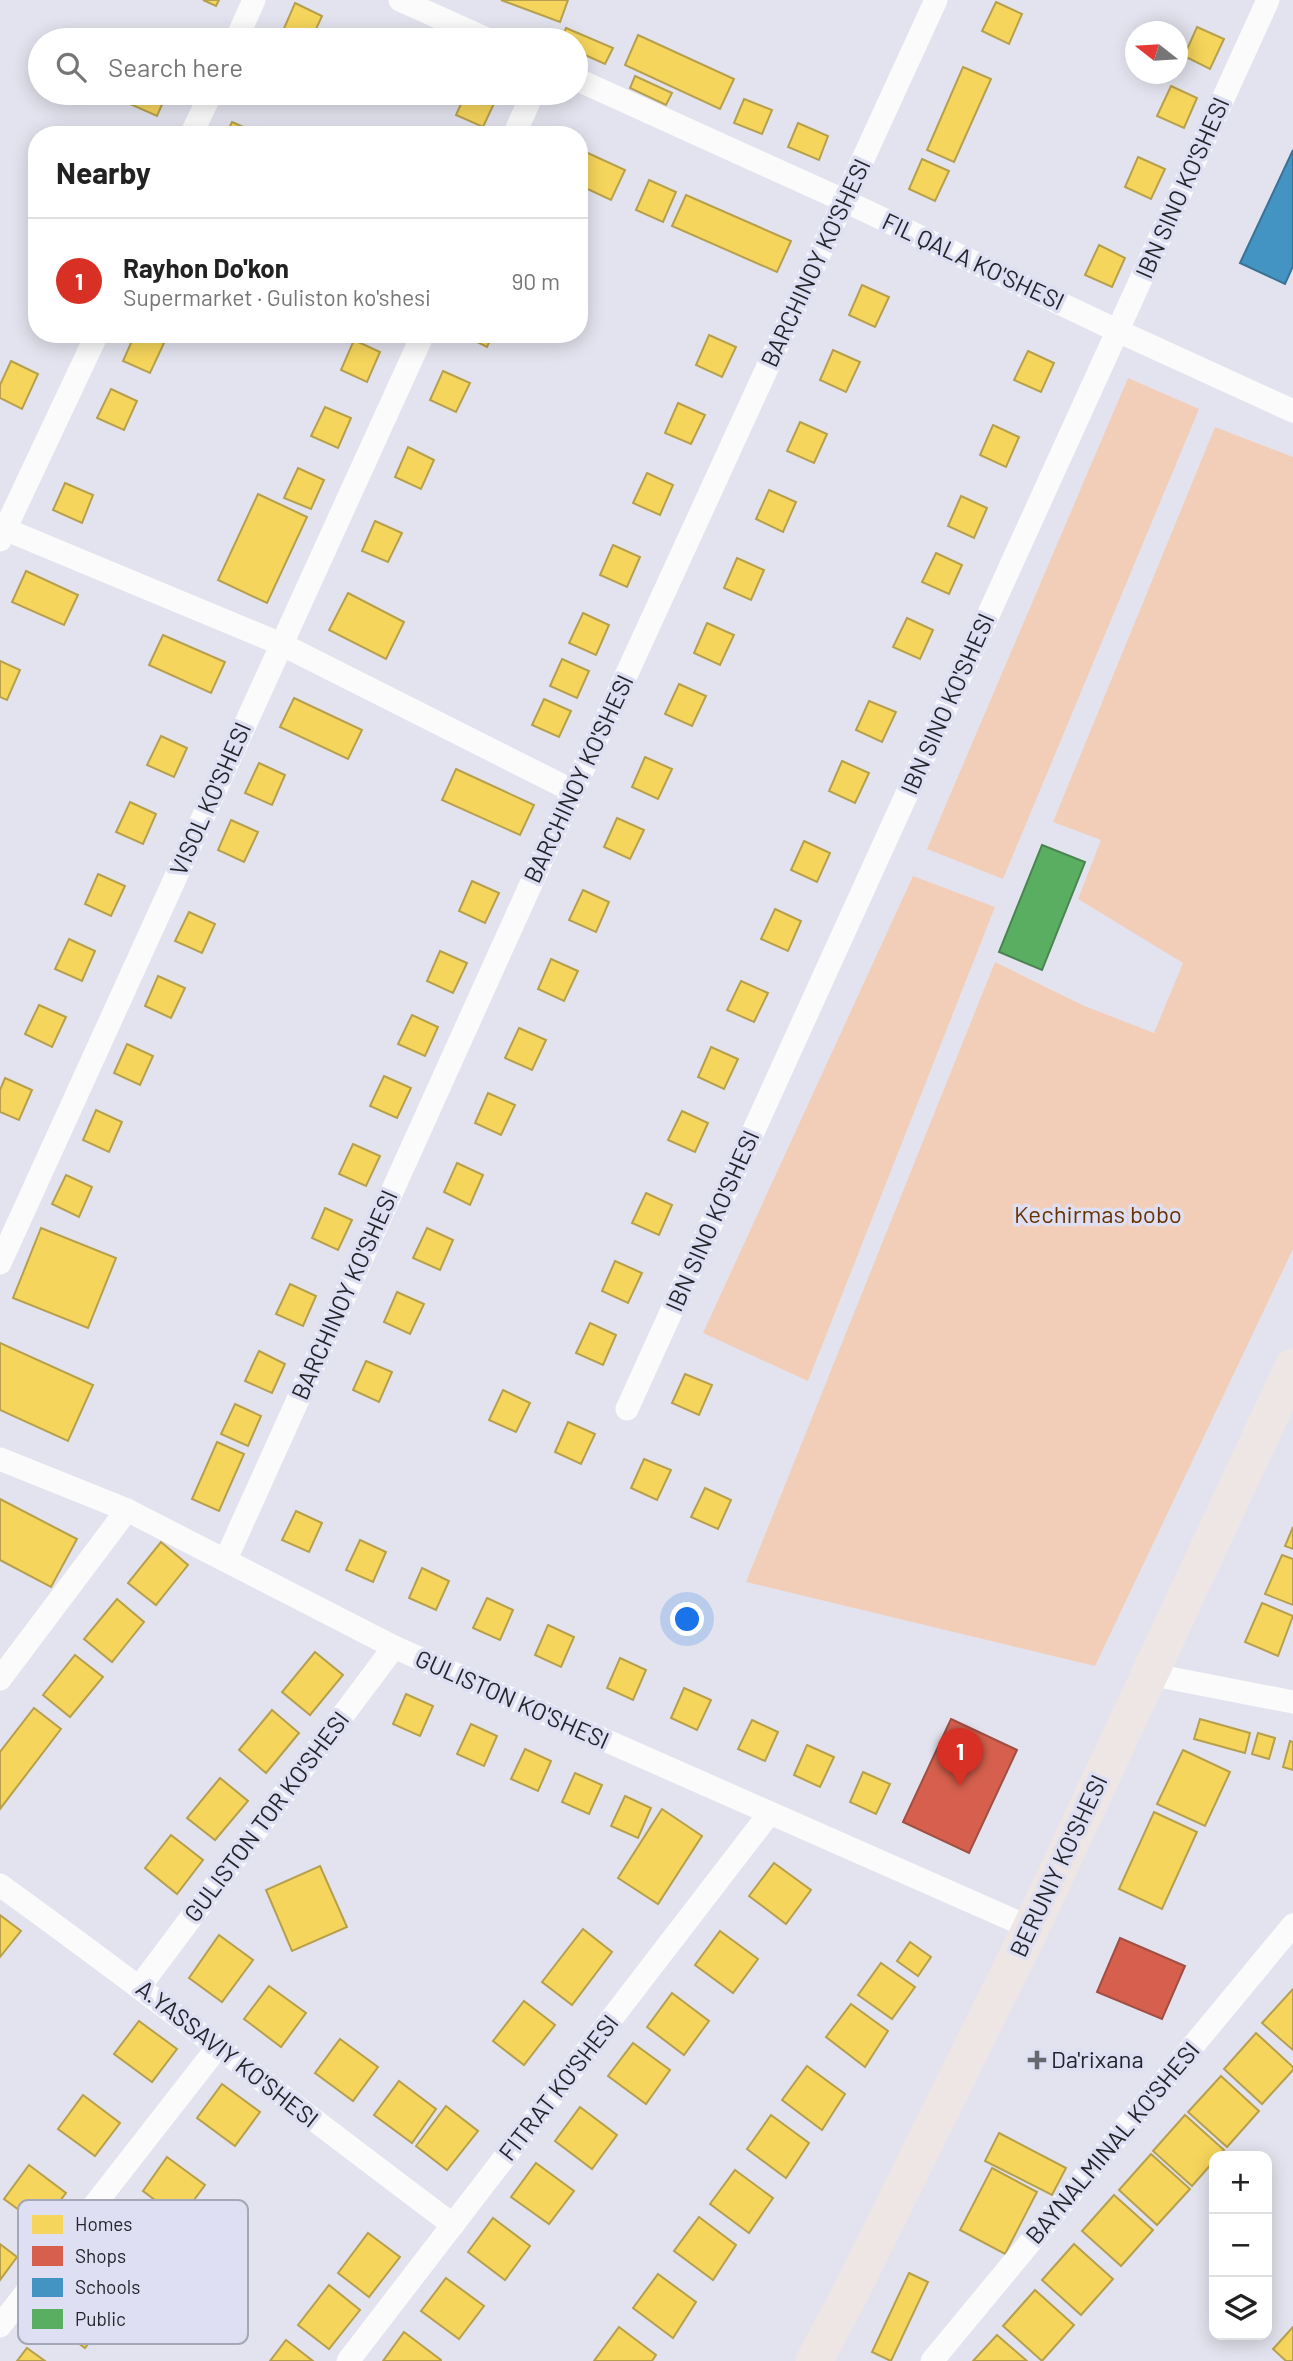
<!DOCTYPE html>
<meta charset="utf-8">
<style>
body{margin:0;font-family:Barlow,sans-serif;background:#f2f2f2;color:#222}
.controls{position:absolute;right:21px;bottom:21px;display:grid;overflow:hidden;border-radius:14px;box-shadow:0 4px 18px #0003}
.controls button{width:63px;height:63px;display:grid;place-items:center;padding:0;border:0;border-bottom:2px solid #e0e0e0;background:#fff;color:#222;font:35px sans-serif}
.compass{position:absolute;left:1125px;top:21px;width:63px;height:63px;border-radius:50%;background:#fff;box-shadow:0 4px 18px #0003;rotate:287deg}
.you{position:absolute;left:688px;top:1620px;width:24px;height:24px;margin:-18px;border:5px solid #fff;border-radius:50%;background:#1a73e8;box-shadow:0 0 0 10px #1a73e833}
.badge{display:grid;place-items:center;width:46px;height:46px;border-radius:50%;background:#d93025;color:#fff;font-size:23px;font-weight:700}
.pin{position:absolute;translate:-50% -58px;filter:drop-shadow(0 2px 4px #0008)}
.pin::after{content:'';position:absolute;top:37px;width:24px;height:21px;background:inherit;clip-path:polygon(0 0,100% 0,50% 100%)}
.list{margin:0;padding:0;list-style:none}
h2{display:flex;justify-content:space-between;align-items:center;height:91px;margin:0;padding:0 28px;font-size:30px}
h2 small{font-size:23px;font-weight:400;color:#767676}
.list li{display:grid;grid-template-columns:46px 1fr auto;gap:21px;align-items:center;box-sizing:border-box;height:126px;padding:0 28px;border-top:2px solid #e0e0e0}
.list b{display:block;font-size:26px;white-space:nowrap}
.list p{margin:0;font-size:23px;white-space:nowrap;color:#767676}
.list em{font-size:23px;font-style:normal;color:#767676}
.icon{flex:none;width:38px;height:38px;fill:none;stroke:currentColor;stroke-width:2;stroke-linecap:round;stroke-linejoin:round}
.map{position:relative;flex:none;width:1293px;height:2361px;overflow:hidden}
.search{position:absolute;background:#fff;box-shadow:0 4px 18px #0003;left:28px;top:28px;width:560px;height:77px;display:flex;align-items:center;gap:18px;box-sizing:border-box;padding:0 24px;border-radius:38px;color:#767676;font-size:26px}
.panel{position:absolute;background:#fff;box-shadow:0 4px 18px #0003;left:28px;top:126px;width:560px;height:217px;border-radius:28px}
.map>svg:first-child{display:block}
.green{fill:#f2ceb9}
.homes{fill:#f6d55c;stroke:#b7a04d;stroke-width:2}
.shops{fill:#d6604d;stroke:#a14e43;stroke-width:2}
.schools{fill:#4393c3;stroke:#3a7295;stroke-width:2}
.public{fill:#5aae61;stroke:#4a8551;stroke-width:2}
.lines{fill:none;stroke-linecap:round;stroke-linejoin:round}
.street{stroke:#fbfbfc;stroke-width:23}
.primary{stroke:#ede6e4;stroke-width:37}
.poi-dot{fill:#66676f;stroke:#dedff2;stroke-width:2.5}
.labels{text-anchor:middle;stroke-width:7;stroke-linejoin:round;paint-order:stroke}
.street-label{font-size:24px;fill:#24242b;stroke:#dedff2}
.park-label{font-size:24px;fill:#673200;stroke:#dedff2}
.poi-label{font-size:24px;fill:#24242b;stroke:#dedff2;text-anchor:start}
.key{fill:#dedff2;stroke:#a6a7b6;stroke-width:2}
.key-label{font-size:19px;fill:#24242b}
</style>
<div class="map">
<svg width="1293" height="2361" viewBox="0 0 1293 2361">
<rect width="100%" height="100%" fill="#e2e3ee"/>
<g class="green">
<path d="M1128,378l71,31 -196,470 -76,-30z"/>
<path d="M1215,427l78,30v792l-198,417 -349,-84 249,-620 87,43 72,28 29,-70 -105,-64 23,-59 -48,-18z"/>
<path d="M913,876l82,31 -187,474 -105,-48z"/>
</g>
<g class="homes">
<path d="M203,0h16l-3,6z"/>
<path d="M501,0h67l-8,22z"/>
<path d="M996,2l26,12 -13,30 -27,-13z"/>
<path d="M295,3l27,13 -11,24h-13l-16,-7z"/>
<path d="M1197,27l27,12 -14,30 -26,-13z"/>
<path d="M566,28l47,20 -8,16 -29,-13v-11h-15z"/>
<path d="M638,35l96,44 -14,30 -95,-44z"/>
<path d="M963,67l28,12 -37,83 -27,-12z"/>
<path d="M635,76l37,17 -6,12 -36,-17z"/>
<path d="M1171,86l26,12 -13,30 -27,-12z"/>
<path d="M135,93h32l-10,23 -27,-12z"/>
<path d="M466,93h20l11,4 -14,30 -27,-12z"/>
<path d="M744,99l28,11 -10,24 -28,-11z"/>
<path d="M232,122l27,12v1h-33z"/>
<path d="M798,123l30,13 -9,24 -31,-13z"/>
<path d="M579,149l46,21 -14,30 -32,-15z"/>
<path d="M1138,157l27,12 -14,30 -26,-12z"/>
<path d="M922,159l27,12 -14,30 -26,-12z"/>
<path d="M649,180l27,12 -13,30 -27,-12z"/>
<path d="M686,195l105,46 -14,31 -105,-46z"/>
<path d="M1099,245l26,13 -13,29 -27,-12z"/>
<path d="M862,285l27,12 -14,30 -26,-12z"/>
<path d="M135,334h8l21,9 -14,30 -27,-12z"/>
<path d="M461,334h32l-6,13z"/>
<path d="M709,335l27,12 -14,30 -26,-12z"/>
<path d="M354,340l26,12 -13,30 -26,-12z"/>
<path d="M833,350l27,12 -14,30 -26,-12z"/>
<path d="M1028,351l26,12 -13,29 -27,-12z"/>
<path d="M11,361l27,13 -16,35 -22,-11v-13z"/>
<path d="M443,371l27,12 -14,29 -26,-12z"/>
<path d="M111,389l26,12 -13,29 -27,-12z"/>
<path d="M678,403l27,12 -14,29 -26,-11z"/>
<path d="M325,407l26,11 -13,30 -27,-12z"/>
<path d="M800,422l27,12 -13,29 -27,-12z"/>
<path d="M993,425l26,12 -13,30 -26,-12z"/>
<path d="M408,447l26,13 -13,29 -26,-12z"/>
<path d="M298,468l26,12 -13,29 -27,-11z"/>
<path d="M647,473l26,12 -13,30 -27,-12z"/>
<path d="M65,483l28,12 -11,28 -29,-13z"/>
<path d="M769,490l27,12 -13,30 -27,-13z"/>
<path d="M258,494l49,23 -40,86 -49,-23z"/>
<path d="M961,496l26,12 -13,30 -26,-12z"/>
<path d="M375,521l27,12 -14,29 -26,-11z"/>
<path d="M613,545l27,12 -13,30 -27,-12z"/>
<path d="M936,553l26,12 -13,29 -27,-12z"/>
<path d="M737,558l27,12 -13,30 -27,-12z"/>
<path d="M26,571l52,24 -14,30 -52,-23z"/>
<path d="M348,593l56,29 -18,37 -57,-29z"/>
<path d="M583,613l26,12 -13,30 -27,-12z"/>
<path d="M907,618l26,12 -13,29 -27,-12z"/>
<path d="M707,623l27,12 -14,30 -26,-12z"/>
<path d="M163,635l62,27 -14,31 -62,-28z"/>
<path d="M562,659l27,12 -12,27 -27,-12z"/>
<path d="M0,661l20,9 -13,30 -7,-3z"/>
<path d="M679,684l27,12 -14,30 -27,-12z"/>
<path d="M294,698l68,32 -14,29 -68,-32z"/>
<path d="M544,699l27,12 -12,26 -27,-12z"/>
<path d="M869,701l27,11 -14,30 -26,-12z"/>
<path d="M161,736l26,12 -13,29 -27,-12z"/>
<path d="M645,757l27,12 -14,30 -26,-12z"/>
<path d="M842,761l27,12 -14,30 -26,-12z"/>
<path d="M259,763l26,12 -13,30 -27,-12z"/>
<path d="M456,769l78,36 -14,30 -78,-35z"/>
<path d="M130,802l26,12 -13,30 -27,-12z"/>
<path d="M617,818l27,12 -14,29 -26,-12z"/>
<path d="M231,820l27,12 -14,30 -26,-12z"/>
<path d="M804,841l26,12 -13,29 -26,-12z"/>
<path d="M98,874l27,12 -14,30 -26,-12z"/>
<path d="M472,881l27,12 -14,30 -26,-12z"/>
<path d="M583,890l26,12 -13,30 -27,-12z"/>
<path d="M775,909l26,12 -13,30 -27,-12z"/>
<path d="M189,912l26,12 -13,29 -27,-12z"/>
<path d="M69,939l26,12 -13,30 -27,-12z"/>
<path d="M440,951l27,12 -14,30 -26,-12z"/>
<path d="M551,959l27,12 -14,30 -26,-12z"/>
<path d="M158,976l27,12 -14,30 -26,-12z"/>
<path d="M741,981l27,12 -14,29 -27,-12z"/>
<path d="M39,1005l27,12 -14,30 -27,-13z"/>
<path d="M412,1015l26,12 -13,29 -27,-12z"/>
<path d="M519,1028l27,12 -14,30 -27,-12z"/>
<path d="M127,1044l26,12 -13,29 -26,-12z"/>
<path d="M711,1047l27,12 -14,30 -26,-12z"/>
<path d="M384,1076l27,12 -14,30 -27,-12z"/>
<path d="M5,1078l27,12 -13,30 -19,-8v-22z"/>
<path d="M488,1093l27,12 -14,30 -26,-12z"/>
<path d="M96,1110l26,12 -13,30 -26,-12z"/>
<path d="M682,1111l26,12 -13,29 -27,-12z"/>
<path d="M353,1144l27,12 -14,30 -27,-12z"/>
<path d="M457,1163l26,12 -13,30 -26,-13z"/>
<path d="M66,1175l26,12 -13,30 -27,-13z"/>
<path d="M646,1193l26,12 -13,30 -27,-12z"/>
<path d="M325,1208l27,12 -14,30 -26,-12z"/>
<path d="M41,1228l75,30 -28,70 -75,-30z"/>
<path d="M427,1228l26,12 -13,30 -27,-12z"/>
<path d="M615,1261l27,12 -14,30 -26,-12z"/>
<path d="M290,1284l26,12 -13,30 -27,-12z"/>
<path d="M397,1292l27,12 -14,30 -26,-12z"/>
<path d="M590,1323l26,12 -13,30 -27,-12z"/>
<path d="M0,1343l93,42 -25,56 -68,-31z"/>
<path d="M259,1351l26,13 -13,29 -27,-12z"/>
<path d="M366,1361l26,11 -13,30 -26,-12z"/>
<path d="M685,1374l27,11 -13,30 -27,-12z"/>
<path d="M503,1390l27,13 -14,29 -27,-12z"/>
<path d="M235,1404l26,12 -13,30 -27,-12z"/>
<path d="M568,1422l27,12 -14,30 -26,-12z"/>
<path d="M217,1442l27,12 -25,57 -27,-12z"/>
<path d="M644,1459l27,11 -14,30 -26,-12z"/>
<path d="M705,1488l26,12 -13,29 -27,-12z"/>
<path d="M0,1499l77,40 -26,48 -51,-27z"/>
<path d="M296,1511l26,12 -13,29 -27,-12z"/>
<path d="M1293,1527v22l-8,-3z"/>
<path d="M360,1540l26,12 -13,30 -27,-12z"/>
<path d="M161,1542l27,23 -32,40 -28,-22z"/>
<path d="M1282,1555l11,4v46l-28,-11z"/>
<path d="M422,1568l27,13 -13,29 -27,-12z"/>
<path d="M487,1598l26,12 -13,30 -27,-12z"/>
<path d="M117,1599l27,23 -32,40 -28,-23z"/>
<path d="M1262,1603l31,13 -15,40 -33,-14z"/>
<path d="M548,1625l26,12 -13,30 -26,-12z"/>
<path d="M315,1652l28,23 -33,40 -28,-23z"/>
<path d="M75,1655l28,22 -33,40 -27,-22z"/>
<path d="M620,1658l26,12 -13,30 -26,-12z"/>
<path d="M684,1688l27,12 -14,30 -26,-12z"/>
<path d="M406,1694l27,12 -13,30 -27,-12z"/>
<path d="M34,1708l27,21 -61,80v-57z"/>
<path d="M272,1710l27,23 -33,40 -27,-23z"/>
<path d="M1200,1719l50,14 -5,20 -51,-14z"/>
<path d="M752,1720l26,12 -13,29 -27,-12z"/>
<path d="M471,1724l26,12 -13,30 -27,-12z"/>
<path d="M1258,1733l17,5 -6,21 -17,-5z"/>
<path d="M1290,1741l3,1v28l-10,-3z"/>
<path d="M807,1745l27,12 -14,30 -26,-12z"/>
<path d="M525,1749l26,12 -13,30 -27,-12z"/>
<path d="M1183,1750l47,22 -25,54 -48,-22z"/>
<path d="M863,1772l27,12 -14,30 -26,-12z"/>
<path d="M575,1773l27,12 -13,29 -27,-12z"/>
<path d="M220,1778l28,23 -33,39 -28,-22z"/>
<path d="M625,1796l26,12 -13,30 -27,-12z"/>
<path d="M662,1809l40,27 -44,68 -40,-26z"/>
<path d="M1154,1812l43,20 -35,77 -43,-20z"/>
<path d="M171,1835l32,25 -26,34 -32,-26z"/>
<path d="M774,1863l37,27 -25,34 -37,-28z"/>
<path d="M320,1866l27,61 -55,24 -26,-61z"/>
<path d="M0,1915l21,16 -21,26z"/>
<path d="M583,1929l29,23 -40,53 -30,-23z"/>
<path d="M720,1931l38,28 -25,34 -38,-28z"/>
<path d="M219,1935l34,25 -31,42 -33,-24z"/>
<path d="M910,1942l21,15 -13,19 -21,-15z"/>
<path d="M881,1963l34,24 -23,32 -34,-24z"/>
<path d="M269,1986l37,27 -25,34 -37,-28z"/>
<path d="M1293,1989v61l-31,-27z"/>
<path d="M672,1993l37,28 -25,34 -37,-28z"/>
<path d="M524,2001l31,24 -31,40 -31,-24z"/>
<path d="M851,2004l37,27 -23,36 -39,-30z"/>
<path d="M139,2021l38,28 -25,33 -38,-28z"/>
<path d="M1256,2033l37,34v3l-31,34 -38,-35z"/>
<path d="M340,2039l38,28 -25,34 -38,-28z"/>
<path d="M633,2043l37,27 -24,34 -38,-28z"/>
<path d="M807,2066l38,28 -23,36 -40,-30z"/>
<path d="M1221,2076l38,35 -32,36 -39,-35z"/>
<path d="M399,2081l37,28 -24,34 -38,-28z"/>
<path d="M222,2084l38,28 -25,34 -38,-28z"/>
<path d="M83,2095l37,28 -25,33 -37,-27z"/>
<path d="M446,2106l32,25 -31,39 -31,-24z"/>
<path d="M580,2107l37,28 -25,34 -37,-28z"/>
<path d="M771,2115l38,28 -23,35 -39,-29z"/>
<path d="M1185,2115l39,35 -6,6h-4v5l-22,25 -39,-35z"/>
<path d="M999,2133l67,35 -14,27 -67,-34z"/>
<path d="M1151,2154l39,35 -33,36 -38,-35z"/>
<path d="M167,2157l38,28 -25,34 -37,-28z"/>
<path d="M536,2163l38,28 -25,33 -38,-27z"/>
<path d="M29,2165l37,28 -25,33 -37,-27z"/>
<path d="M992,2168l45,24 -32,62 -45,-24z"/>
<path d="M735,2170l38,28 -24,35 -39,-29z"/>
<path d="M1114,2195l39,35 -32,36 -39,-35z"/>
<path d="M699,2217l37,28 -23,35 -39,-29z"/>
<path d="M493,2218l37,28 -25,34 -37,-28z"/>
<path d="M368,2233l32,24 -31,40 -31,-24z"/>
<path d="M0,2244l17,13 -17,23z"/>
<path d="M1074,2244l39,35 -32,36 -39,-35z"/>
<path d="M909,2273l19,9 -37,79 -19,-9z"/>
<path d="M658,2274l38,28 -23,36 -40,-30z"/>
<path d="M446,2278l38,28 -25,33 -38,-28z"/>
<path d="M329,2285l31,25 -31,39 -31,-24z"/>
<path d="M72,2286l38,28 -25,34 -38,-28z"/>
<path d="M1035,2290l39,35 -32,36 -39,-35z"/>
<path d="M619,2327l37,28 -4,6h-58z"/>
<path d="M1293,2327v34h-7l-13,-12z"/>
<path d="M404,2332l37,28v1h-58z"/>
<path d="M997,2335l30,26h-54z"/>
<path d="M286,2340l27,21h-43z"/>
<path d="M27,2348l18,13h-28z"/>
</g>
<g class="shops">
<path d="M951,1719l66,31 -48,103 -66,-31z"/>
<path d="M1120,1938l65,28 -23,53 -65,-27z"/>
</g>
<path class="schools" d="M1293,150v116l-8,18 -45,-21z"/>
<path class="public" d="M1042,845l43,17 -43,108 -43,-18z"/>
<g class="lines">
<g class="street">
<path d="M400,0l89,40"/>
<path d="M236,40l18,-40"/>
<path d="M576,79l269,122 273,130 175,80"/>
<path d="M191,135l20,-42"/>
<path d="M514,135l19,-42"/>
<path d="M0,527l281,117 292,147"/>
<path d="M0,540l97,-206"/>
<path d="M0,1263l423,-929"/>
<path d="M627,1409l641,-1409"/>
<path d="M0,1459l127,51 267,137 637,281"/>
<path d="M226,1559l347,-768 363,-791"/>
<path d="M1149,1674l144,28"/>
<path d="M0,1679l127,-169"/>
<path d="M0,1885c153,110 302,227 453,340"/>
<path d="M140,1986l254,-339"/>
<path d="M0,2326l217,-278"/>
<path d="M348,2361l421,-547"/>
<path d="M932,2361l361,-436"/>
</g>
<path class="primary" d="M814,2361l37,-69 180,-364 262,-561"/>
</g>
<path class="poi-dot" d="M1033.5 2049.5h7v7h7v7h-7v7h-7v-7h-7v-7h7z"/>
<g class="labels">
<g class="street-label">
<text transform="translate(1183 188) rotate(-66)" y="8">IBN SINO KO'SHESI</text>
<text transform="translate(973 262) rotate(25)" y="8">FIL QALA KO'SHESI</text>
<text transform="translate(816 263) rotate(-65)" y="8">BARCHINOY KO'SHESI</text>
<text transform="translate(948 704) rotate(-66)" y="8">IBN SINO KO'SHESI</text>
<text transform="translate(579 779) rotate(-65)" y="8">BARCHINOY KO'SHESI</text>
<text transform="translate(211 799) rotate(-66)" y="8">VISOL KO'SHESI</text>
<text transform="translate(713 1221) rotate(-66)" y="8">IBN SINO KO'SHESI</text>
<text transform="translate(345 1295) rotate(-66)" y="8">BARCHINOY KO'SHESI</text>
<text transform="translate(512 1700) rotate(24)" y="8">GULISTON KO'SHESI</text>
<text transform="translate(267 1817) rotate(-53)" y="8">GULISTON TOR KO'SHESI</text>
<text transform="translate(1059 1866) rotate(-65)" y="8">BERUNIY KO'SHESI</text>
<text transform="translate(227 2054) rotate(38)" y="8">A.YASSAVIY KO'SHESI</text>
<text transform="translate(559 2088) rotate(-52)" y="8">FITRAT KO'SHESI</text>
<text transform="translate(1113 2143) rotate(-50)" y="8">BAYNALMINAL KO'SHESI</text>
</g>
<g class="park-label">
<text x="1098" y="1223">Kechirmas bobo</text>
</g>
<g class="poi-label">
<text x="1051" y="2068">Da'rixana</text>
</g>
</g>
<rect x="18" y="2200" width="230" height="144" rx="10" class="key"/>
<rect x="32" y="2215" width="31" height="19" fill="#f6d55c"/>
<rect x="32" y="2246" width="31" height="20" fill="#d6604d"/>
<rect x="32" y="2278" width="31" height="19" fill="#4393c3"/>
<rect x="32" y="2309" width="31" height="20" fill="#5aae61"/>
<g class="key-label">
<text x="75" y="2231">Homes</text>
<text x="75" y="2263">Shops</text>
<text x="75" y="2294">Schools</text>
<text x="75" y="2326">Public</text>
</g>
</svg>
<div class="controls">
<button>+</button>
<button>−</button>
<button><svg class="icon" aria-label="layers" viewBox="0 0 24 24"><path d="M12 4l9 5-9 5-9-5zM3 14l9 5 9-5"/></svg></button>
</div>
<svg class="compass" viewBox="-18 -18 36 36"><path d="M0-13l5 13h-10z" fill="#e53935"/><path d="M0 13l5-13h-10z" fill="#767676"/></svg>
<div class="you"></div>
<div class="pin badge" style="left:960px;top:1786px">1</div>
<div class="search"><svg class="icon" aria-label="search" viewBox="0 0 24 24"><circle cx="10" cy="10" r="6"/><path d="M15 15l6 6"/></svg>Search here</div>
<section class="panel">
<h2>Nearby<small></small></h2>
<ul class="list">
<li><span class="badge">1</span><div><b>Rayhon Do'kon</b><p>Supermarket · Guliston ko'shesi</p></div><em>90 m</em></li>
</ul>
</section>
</div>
